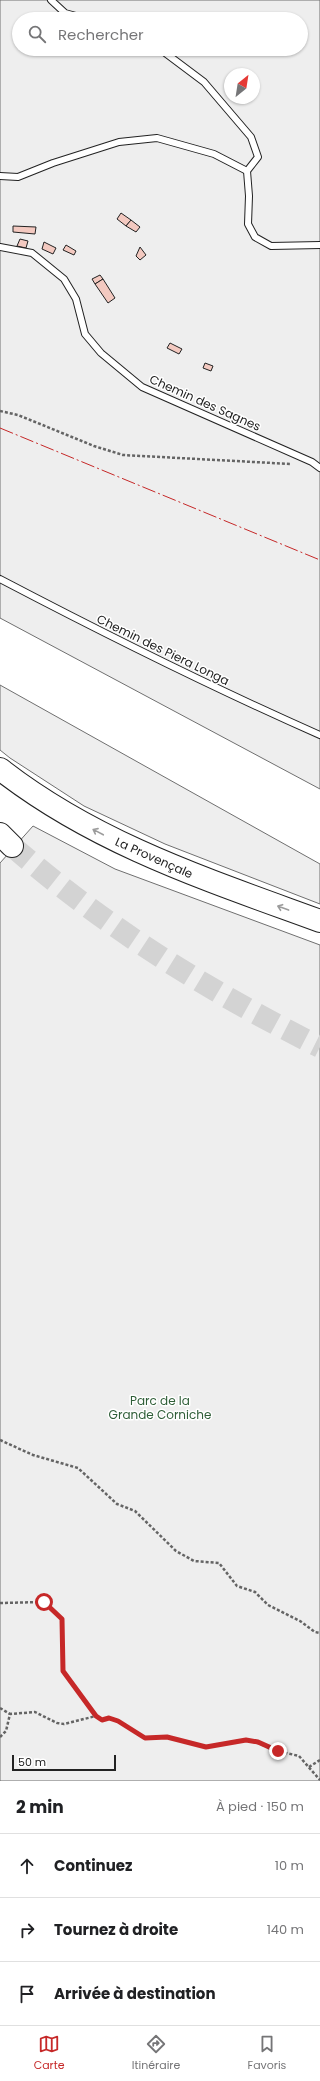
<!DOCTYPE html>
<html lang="fr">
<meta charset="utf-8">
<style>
body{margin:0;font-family:Poppins,sans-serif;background:#f2f2f2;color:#202124}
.compass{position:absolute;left:224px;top:68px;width:36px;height:36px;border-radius:50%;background:#fff;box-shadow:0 1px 3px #0004;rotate:30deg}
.scale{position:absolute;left:12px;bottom:10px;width:104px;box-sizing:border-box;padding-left:4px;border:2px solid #222;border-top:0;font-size:11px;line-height:14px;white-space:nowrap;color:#222;-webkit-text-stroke:3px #fff;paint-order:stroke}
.stop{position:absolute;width:12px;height:12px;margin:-9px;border:3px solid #c62828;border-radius:50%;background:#fff}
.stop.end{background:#c62828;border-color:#fff;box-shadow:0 1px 4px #0008}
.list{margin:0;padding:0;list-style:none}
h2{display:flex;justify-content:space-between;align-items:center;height:52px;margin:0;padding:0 16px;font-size:17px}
h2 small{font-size:13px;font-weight:400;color:#757577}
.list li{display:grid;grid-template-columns:26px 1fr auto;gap:12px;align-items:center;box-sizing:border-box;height:64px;padding:0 16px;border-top:1px solid #e0e0e0}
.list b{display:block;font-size:15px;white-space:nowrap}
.list em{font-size:13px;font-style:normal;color:#757577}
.icon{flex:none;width:22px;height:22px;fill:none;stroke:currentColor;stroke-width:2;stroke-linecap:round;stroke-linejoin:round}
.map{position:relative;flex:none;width:320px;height:1781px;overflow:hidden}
.search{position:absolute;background:#fff;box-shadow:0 1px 3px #0004;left:12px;right:12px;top:12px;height:44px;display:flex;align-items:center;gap:10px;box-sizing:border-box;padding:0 14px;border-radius:22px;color:#757577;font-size:15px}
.sheet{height:244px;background:#fff}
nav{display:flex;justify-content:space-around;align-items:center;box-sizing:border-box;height:56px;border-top:1px solid #e0e0e0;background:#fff;font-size:11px;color:#757577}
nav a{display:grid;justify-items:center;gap:2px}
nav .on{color:#c62828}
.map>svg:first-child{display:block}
.green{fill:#eee;stroke:#6f6f6f;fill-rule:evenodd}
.building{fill:#f3c9c0;stroke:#222}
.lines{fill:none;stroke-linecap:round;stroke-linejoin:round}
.highway-tunnel{stroke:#d3d3d3;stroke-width:22;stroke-dasharray:22 11;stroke-linecap:butt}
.lane-casing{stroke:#222;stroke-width:8}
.highway-casing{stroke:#222;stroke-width:24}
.path{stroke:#646464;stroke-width:2.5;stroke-dasharray:3 2;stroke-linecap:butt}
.lane{stroke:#fff;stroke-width:6}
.highway{stroke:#fff;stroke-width:22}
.power{stroke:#c62828;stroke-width:1;stroke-dasharray:14 3 2 3;stroke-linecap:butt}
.oneway{stroke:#9c9c9c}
.route{stroke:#c62828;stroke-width:5}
.labels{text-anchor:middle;stroke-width:3;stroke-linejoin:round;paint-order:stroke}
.street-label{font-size:12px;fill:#222;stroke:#fff}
.park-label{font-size:12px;fill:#2f5e38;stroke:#fff}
</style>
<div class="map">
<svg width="320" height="1781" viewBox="0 0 320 1781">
<rect width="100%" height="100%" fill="#fff"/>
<g class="green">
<path d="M0,0h320v789l-320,-171zM19,19h282v30h-282zM230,74h24v24h-24z"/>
<path d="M0,685l320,179v40l-155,-60 -81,-38 -74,-48 -10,-8z"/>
<path d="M33,826l82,43 205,76v836h-320v-918z"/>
</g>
<g class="building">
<path d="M121,213l10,7 -5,6 -9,-7z"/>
<path d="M131,220l9,7 -4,5 -10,-6z"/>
<path d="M13,226l23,1 -1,7 -22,-2z"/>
<path d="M20,239l8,2 -2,7 -9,-2z"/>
<path d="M44,242l12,6 -3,6 -11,-5z"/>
<path d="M66,245l10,6 -2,4 -11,-5z"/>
<path d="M140,247l6,8 -6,5 -4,-4z"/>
<path d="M100,275l3,4 -8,5 -3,-5z"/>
<path d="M103,279l12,19 -7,5 -13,-19z"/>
<path d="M170,343l12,6 -3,5 -12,-6z"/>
<path d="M205,363l8,3 -2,5 -8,-3z"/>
</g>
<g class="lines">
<path class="highway-tunnel" d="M12,846c93,81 198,146 308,201"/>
<g class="lane-casing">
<g id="lane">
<path d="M51,0l14,13 22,6"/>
<path d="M247,171l2,25 -1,28 7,13 16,9 49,-1"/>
<path d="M0,176l18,1 35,-14 66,-21 38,-4 57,16 33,17 11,-14 -7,-20 -47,-55 -44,-33"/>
<path d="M0,247l32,6 32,26 12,20 9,35 16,19 41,34 170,75 8,6"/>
<path d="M0,579c105,55 211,108 320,156"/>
</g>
</g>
<g class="highway-casing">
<g id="highway">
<path d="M0,769c96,75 208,111 320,152"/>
<path d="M0,834l12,12"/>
</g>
</g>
<g class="path">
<path d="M0,411l18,4 76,31 29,9 168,9"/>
<path d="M0,1440l33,15 45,13 39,36 18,7 41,40 18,10 25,2 18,23 18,6 13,13 32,16 15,11 5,1"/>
<path d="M0,1603l44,-1 18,17 1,52 33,45"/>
<path d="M0,1708l10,6"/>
<path d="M0,1737l6,-6 4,-17 25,-2 22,11 7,1 32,-8 6,4 7,-2 9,3 27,17 22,-1 39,10 40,-7 12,3 20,8 21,5 21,24"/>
<path d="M309,1767l11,-7"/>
</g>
<use href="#lane" class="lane"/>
<use href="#highway" class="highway"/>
<path class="power" d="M0,428l320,132"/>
</g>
<defs><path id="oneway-shaft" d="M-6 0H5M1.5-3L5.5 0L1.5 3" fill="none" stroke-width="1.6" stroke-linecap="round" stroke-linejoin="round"/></defs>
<g class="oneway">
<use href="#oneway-shaft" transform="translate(98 832) rotate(-152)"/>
<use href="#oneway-shaft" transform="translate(283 908) rotate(-160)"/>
</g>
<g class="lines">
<path class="route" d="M44,1602l18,17 1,52 33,45 6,4 7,-2 9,3 27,17 22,-1 39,10 40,-7 12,2 20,9"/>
</g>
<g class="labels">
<g class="street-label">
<text transform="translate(205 403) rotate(24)" y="4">Chemin des Sagnes</text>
<text transform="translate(163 650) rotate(26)" y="4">Chemin des Piera Longa</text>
<text transform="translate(154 858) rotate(24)" y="4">La Provençale</text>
</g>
<g class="park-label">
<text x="160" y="1405">Parc de la<tspan x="160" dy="14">Grande Corniche</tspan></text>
</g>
</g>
</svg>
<svg class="compass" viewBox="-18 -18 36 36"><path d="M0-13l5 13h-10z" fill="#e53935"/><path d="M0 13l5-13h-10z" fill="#757577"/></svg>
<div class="scale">50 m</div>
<div class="stop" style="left:44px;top:1602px"></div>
<div class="stop end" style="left:278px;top:1751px"></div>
<div class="search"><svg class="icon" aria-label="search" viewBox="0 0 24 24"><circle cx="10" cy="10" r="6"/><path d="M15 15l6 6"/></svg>Rechercher</div>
</div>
<section class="sheet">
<h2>2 min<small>À pied · 150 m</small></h2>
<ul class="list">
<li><svg class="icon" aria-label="ahead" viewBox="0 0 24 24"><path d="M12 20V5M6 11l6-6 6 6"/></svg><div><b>Continuez</b></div><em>10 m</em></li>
<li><svg class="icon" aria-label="right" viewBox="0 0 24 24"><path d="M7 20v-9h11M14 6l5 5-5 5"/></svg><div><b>Tournez à droite</b></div><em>140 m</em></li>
<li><svg class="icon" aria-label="arrive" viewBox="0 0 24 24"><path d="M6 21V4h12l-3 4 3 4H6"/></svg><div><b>Arrivée à destination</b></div></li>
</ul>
</section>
<nav>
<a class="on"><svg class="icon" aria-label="map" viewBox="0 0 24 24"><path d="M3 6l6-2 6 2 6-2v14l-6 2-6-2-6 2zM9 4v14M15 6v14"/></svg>Carte</a>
<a><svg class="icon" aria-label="directions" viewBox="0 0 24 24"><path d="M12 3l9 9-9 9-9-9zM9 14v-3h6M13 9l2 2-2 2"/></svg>Itinéraire</a>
<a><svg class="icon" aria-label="saved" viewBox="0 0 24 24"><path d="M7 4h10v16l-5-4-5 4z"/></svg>Favoris</a>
</nav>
